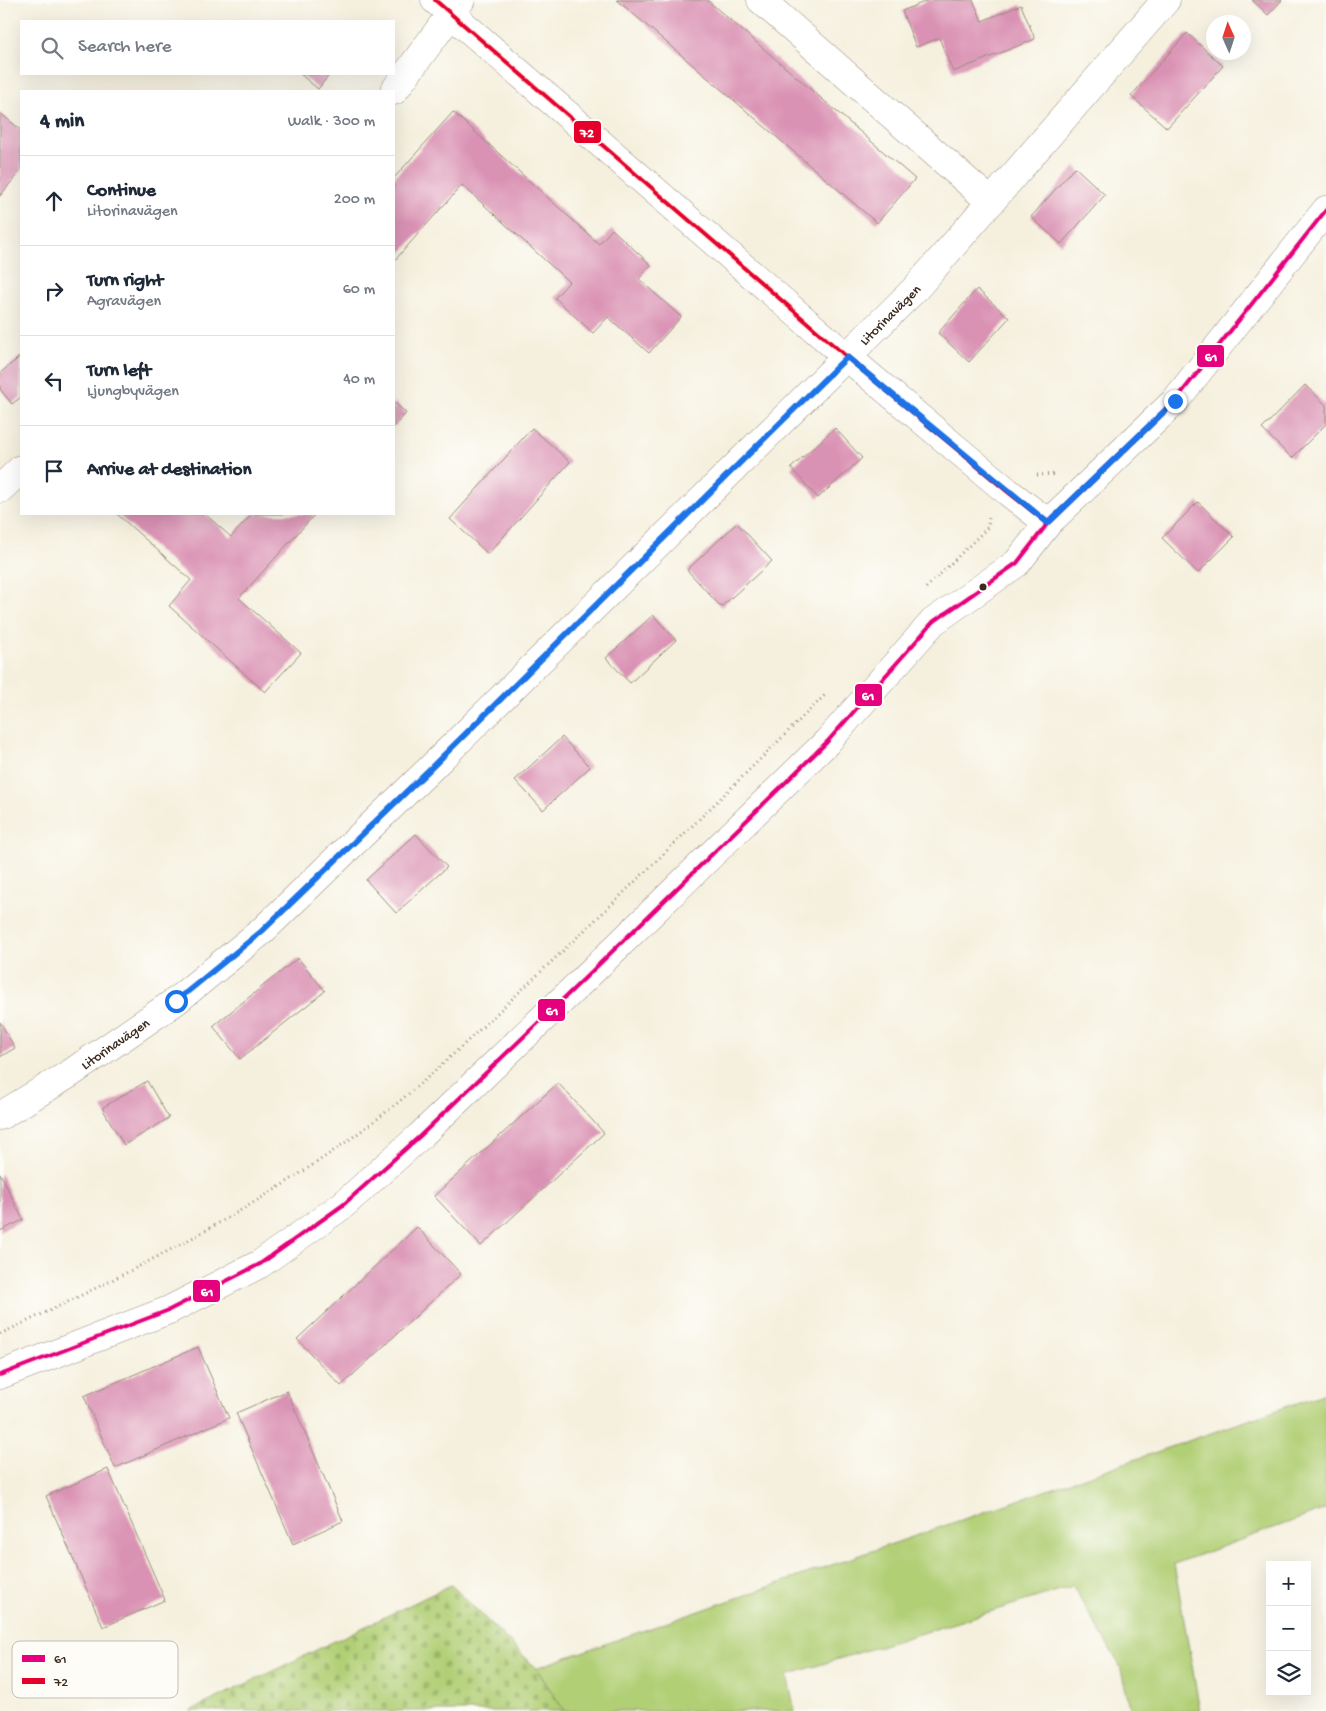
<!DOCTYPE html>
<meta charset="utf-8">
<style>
body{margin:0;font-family:"Gochi Hand",sans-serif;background:#f2f2f3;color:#1f2937}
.controls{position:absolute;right:15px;bottom:15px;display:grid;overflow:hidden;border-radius:0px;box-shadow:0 5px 20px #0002}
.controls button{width:45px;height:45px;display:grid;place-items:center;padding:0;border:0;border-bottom:1px solid #e0e1e3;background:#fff;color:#1f2937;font:25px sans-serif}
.compass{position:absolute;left:1206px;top:15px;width:45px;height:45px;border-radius:50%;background:#fff;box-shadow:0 5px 20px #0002;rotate:357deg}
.stop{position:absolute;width:15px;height:15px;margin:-11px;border:4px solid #1a73e8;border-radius:50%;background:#fff}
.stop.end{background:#1a73e8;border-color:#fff;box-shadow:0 1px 5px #0008}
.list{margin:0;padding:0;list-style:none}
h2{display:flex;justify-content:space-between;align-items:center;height:65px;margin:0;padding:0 20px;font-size:21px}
h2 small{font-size:16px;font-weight:400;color:#747a83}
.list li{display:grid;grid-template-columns:32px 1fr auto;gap:15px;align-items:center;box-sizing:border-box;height:90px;padding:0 20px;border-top:1px solid #e0e1e3}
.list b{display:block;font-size:19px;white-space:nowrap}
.list p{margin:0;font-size:16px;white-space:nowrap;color:#747a83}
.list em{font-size:16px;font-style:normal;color:#747a83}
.icon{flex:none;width:28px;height:28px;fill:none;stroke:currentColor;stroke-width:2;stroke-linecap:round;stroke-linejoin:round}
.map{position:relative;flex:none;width:1326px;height:1711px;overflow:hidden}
.search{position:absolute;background:#fff;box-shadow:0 5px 20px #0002;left:20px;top:20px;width:375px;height:55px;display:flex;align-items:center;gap:12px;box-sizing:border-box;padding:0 18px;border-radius:0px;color:#747a83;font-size:19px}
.panel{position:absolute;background:#fff;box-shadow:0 5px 20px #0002;left:20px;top:90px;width:375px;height:425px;border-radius:0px}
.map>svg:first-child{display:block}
.green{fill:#b1cf75;stroke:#767c4a}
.cemetery{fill:url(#cemetery-stones);stroke:#767c4a}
.building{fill:#da92b4}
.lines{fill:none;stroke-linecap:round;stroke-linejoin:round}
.minor-casing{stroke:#988d7e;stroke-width:29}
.tertiary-casing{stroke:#988d7e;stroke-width:29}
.path{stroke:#988d7e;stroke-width:3;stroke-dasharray:1 4;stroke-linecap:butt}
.minor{stroke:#fff;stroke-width:28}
.tertiary{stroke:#fff;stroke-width:28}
.bus-1-casing{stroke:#fdfcf7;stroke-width:8}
.bus-2-casing{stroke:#fdfcf7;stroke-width:8}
.bus-1{stroke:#e5007d;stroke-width:4}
.bus-2{stroke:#e4002b;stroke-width:4}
.route{stroke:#1a73e8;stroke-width:6}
.bus-dot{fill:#3b2a1e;stroke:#fdfcf7;stroke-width:2}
.labels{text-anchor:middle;stroke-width:4;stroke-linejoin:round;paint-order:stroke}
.street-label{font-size:14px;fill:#3b2a1e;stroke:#fdfcf7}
.key{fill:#fdfcf7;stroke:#c3bdb6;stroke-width:1}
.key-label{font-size:14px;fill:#3b2a1e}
.line-badge{stroke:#fdfcf7;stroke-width:2}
.badge-label{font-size:14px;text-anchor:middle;font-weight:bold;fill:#fff}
</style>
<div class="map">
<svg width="1326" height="1711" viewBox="0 0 1326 1711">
<defs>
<pattern id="cemetery-stones" width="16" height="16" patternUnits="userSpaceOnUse" patternTransform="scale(1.25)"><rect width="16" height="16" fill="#b1cf75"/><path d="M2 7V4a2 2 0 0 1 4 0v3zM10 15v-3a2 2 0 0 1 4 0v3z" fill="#99b265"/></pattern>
</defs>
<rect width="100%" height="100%" fill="#fdfcf7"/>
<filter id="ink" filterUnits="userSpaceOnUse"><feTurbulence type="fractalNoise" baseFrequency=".02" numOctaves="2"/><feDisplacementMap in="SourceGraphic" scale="10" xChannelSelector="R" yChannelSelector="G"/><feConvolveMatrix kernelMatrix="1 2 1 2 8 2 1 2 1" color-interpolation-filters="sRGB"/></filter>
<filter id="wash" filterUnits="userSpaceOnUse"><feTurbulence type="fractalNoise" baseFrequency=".0096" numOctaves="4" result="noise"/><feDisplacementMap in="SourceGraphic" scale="20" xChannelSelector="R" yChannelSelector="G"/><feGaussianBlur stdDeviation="1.12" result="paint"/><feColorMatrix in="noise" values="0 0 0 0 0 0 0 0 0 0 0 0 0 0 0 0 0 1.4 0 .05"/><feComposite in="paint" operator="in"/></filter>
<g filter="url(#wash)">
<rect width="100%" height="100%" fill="#f5f0de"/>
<path class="green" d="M1326,1393v116l-152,55 26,147h-69l-11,-45 -47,-80 -286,89 8,36h-231l-28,-43z"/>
<path class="cemetery" d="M451,1585l85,83 28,43h-374z"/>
<g id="blocks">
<g class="building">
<path d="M617,0h90l208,179 -38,44z"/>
<path d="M929,0h44l9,21 39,-16 14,34 -82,33 -14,-34 -23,9 -14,-36z"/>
<path d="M1252,0h30l-14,15z"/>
<path d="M1187,33l36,33 -56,62 -36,-32z"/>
<path d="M300,74h30l-12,15z"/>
<path d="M453,112l146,132 13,-15 39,36 -12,14 42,38 -32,36 -41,-36 -15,16 -38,-35 14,-16 -107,-97 -68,76v-83z"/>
<path d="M0,113l21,17v40l-21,26z"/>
<path d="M1075,167l30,28 -44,49 -30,-27z"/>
<path d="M977,289l32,29 -40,44 -31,-29z"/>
<path d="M21,356v41l-9,7 -12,-15v-16z"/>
<path d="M1305,385l21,20v19l-34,34 -30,-29z"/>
<path d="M394,402l12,11 -12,14z"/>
<path d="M532,428l38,34 -82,92 -38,-35z"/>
<path d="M835,428l27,30 -44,40 -27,-30z"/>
<path d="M1198,502l36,35 -36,36 -36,-35z"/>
<path d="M117,514h88l26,23 21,-23h63l-76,84 62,55 -36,39 -96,-86 22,-26z"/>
<path d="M737,523l35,38 -51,46 -34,-37z"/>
<path d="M653,615l23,25 -46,43 -24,-25z"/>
<path d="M562,737l28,30 -47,43 -28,-30z"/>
<path d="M416,834l31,33 -51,46 -30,-33z"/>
<path d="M298,958l27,33 -85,68 -27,-33z"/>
<path d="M0,1022l15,26 -15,9z"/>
<path d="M147,1081l22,37 -45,27 -22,-37z"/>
<path d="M558,1083l46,50 -123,113 -47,-50z"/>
<path d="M0,1173l23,47 -23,11z"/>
<path d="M417,1227l44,47 -120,112 -44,-47z"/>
<path d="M198,1347l31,71 -114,50 -31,-72z"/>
<path d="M287,1391l56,130 -50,23 -57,-131z"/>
<path d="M108,1469l57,131 -62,27 -57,-131z"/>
</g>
</g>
</g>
<g filter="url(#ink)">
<use href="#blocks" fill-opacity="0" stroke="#988d7e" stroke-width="1"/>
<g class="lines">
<g class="minor-casing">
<g id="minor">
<path d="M435,0l412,357 161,135 40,31"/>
<path d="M761,0l230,202"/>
<path d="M394,91l67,-91"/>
<path d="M0,489l21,-20"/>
<path id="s1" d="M0,1116l71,-43 105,-72 86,-70 169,-163 485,-480 250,-288"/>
</g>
</g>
<g class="tertiary-casing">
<path id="tertiary" d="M0,1375l169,-65 91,-46 83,-59 77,-69 165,-158 242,-236 106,-120 84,-59 31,-40 127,-122 151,-191"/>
</g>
<g class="path">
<path d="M1037,475l19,-1"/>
<path d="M926,588l62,-61 1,-11"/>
<path d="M0,1334c131,-61 266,-129 381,-218 53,-41 101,-89 150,-135 100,-94 198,-191 296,-288"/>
</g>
<use href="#minor" class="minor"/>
<use href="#tertiary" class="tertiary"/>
<g class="bus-1-casing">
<path id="bus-1" d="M0,1375l169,-65 91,-46 83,-59 77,-69 165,-158 242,-236 106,-120 84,-59 31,-40 127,-122 151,-191"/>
</g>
<g class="bus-2-casing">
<path id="bus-2" d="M435,0l412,357 161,135 40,31"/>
</g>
<use href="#bus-1" class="bus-1"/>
<use href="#bus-2" class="bus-2"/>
</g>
</g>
<g class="lines" filter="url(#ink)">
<path class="route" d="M176,1001l86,-70 169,-163 416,-411 201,166 127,-122"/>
</g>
<circle class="bus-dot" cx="983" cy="587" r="4.5"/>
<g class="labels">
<g class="street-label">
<text dy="5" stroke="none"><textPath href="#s1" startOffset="1201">Litorinavägen</textPath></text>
<text dy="5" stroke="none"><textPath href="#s1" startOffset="136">Litorinavägen</textPath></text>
</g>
</g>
<rect x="12" y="1641" width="166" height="57" rx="8" class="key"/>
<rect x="22" y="1655" width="23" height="7" fill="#e5007d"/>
<rect x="22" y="1678" width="23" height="6" fill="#e4002b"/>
<g class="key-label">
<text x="54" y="1663">61</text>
<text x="54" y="1686">72</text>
</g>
<g class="line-badge">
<rect x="573" y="120" width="29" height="24" rx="5" fill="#e4002b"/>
<rect x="1196" y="344" width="29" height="24" rx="5" fill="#e5007d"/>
<rect x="854" y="683" width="29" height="24" rx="5" fill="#e5007d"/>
<rect x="537" y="998" width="29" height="24" rx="5" fill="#e5007d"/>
<rect x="192" y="1279" width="29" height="24" rx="5" fill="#e5007d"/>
</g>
<g class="badge-label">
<text x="587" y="137">72</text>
<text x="1211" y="361">61</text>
<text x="868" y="700">61</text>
<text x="552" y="1015">61</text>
<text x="207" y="1296">61</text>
</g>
</svg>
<div class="controls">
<button>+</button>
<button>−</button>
<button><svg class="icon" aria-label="layers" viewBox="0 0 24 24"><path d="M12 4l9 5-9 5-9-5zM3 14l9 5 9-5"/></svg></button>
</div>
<svg class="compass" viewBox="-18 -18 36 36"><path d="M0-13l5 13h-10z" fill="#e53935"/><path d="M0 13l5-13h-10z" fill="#747a83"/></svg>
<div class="stop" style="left:176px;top:1001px"></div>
<div class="stop end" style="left:1175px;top:401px"></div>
<div class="search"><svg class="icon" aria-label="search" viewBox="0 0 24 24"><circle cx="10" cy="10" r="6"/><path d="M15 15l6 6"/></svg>Search here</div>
<section class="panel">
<h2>4 min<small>Walk · 300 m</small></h2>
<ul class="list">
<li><svg class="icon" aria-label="ahead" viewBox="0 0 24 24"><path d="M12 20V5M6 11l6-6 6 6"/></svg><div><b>Continue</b><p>Litorinavägen</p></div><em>200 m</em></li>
<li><svg class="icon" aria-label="right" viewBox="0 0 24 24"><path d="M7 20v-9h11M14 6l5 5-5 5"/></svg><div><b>Turn right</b><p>Agravägen</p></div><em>60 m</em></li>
<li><svg class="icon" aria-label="left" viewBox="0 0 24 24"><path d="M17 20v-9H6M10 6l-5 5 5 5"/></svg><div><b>Turn left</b><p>Ljungbyvägen</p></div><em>40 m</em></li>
<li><svg class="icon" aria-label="arrive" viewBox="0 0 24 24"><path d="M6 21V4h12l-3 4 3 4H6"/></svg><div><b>Arrive at destination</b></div></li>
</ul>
</section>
</div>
